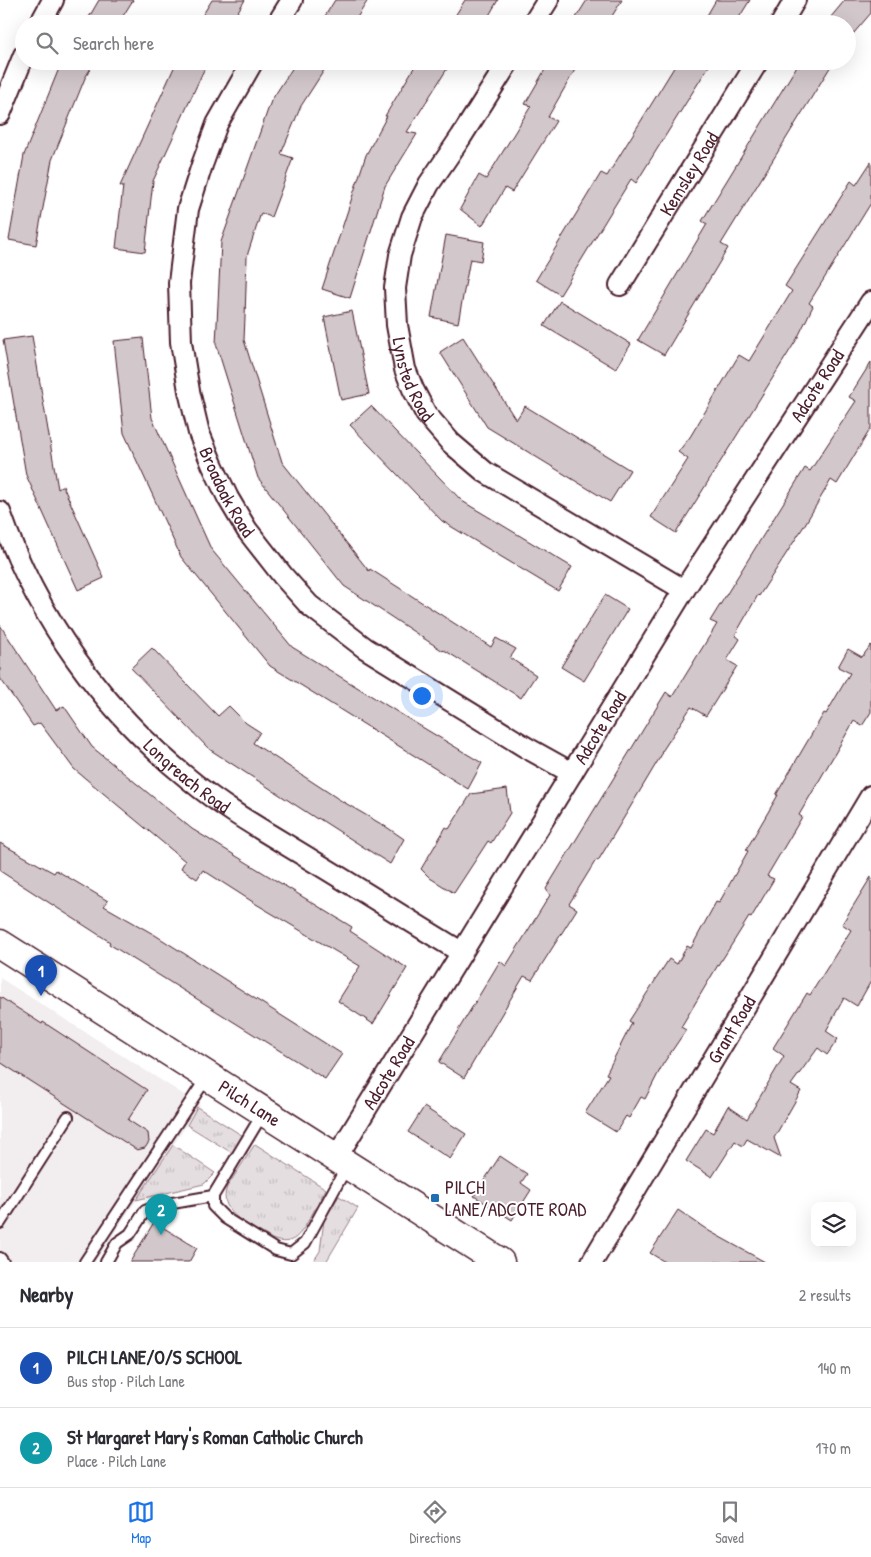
<!DOCTYPE html>
<meta charset="utf-8">
<style>
body{margin:0;font-family:"Patrick Hand",sans-serif;background:#f7f7f7;color:#2b2b33}
.controls{position:absolute;right:15px;bottom:15px;display:grid;overflow:hidden;border-radius:10px;box-shadow:0 5px 20px #0002}
.controls button{width:45px;height:45px;display:grid;place-items:center;padding:0;border:0;border-bottom:1px solid #e1e1e2;background:#fff;color:#2b2b33;font:25px sans-serif}
.you{position:absolute;left:421px;top:695px;width:18px;height:18px;margin:-12px;border:4px solid #fff;border-radius:50%;background:#1a73e8;box-shadow:0 0 0 8px #1a73e833}
.badge{display:grid;place-items:center;width:32px;height:32px;border-radius:50%;background:#1a73e8;color:#fff;font-size:16px;font-weight:700}
.pin{position:absolute;translate:-50% -41px;filter:drop-shadow(0 1px 2px #0008)}
.pin::after{content:'';position:absolute;top:26px;width:18px;height:15px;background:inherit;clip-path:polygon(0 0,100% 0,50% 100%)}
.list{margin:0;padding:0;list-style:none}
h2{display:flex;justify-content:space-between;align-items:center;height:65px;margin:0;padding:0 20px;font-size:21px}
h2 small{font-size:16px;font-weight:400;color:#7c7c81}
.list li{display:grid;grid-template-columns:32px 1fr auto;gap:15px;align-items:center;box-sizing:border-box;height:80px;padding:0 20px;border-top:1px solid #e1e1e2}
.list b{display:block;font-size:19px;white-space:nowrap}
.list p{margin:0;font-size:16px;white-space:nowrap;color:#7c7c81}
.list em{font-size:16px;font-style:normal;color:#7c7c81}
.icon{flex:none;width:28px;height:28px;fill:none;stroke:currentColor;stroke-width:2;stroke-linecap:round;stroke-linejoin:round}
.map{position:relative;flex:none;width:871px;height:1262px;overflow:hidden}
.search{position:absolute;background:#fff;box-shadow:0 5px 20px #0002;left:15px;right:15px;top:15px;height:55px;display:flex;align-items:center;gap:12px;box-sizing:border-box;padding:0 18px;border-radius:28px;color:#7c7c81;font-size:19px}
.sheet{height:225px;background:#fff}
nav{display:flex;justify-content:space-around;align-items:center;box-sizing:border-box;height:70px;border-top:1px solid #e1e1e2;background:#fff;font-size:14px;color:#7c7c81}
nav a{display:grid;justify-items:center;gap:2px}
nav .on{color:#1a73e8}
.map>svg:first-child{display:block}
.built{fill:#f2eeef}
.grass{fill:url(#grass-tufts);stroke:#987e86}
.building{fill:#d2c7cb;stroke:#4a1f2b}
.lines{fill:none;stroke-linecap:round;stroke-linejoin:round}
.lane-casing{stroke:#4a1f2b;stroke-width:14}
.street-casing{stroke:#4a1f2b;stroke-width:24}
.secondary-casing{stroke:#4a1f2b;stroke-width:31}
.lane{stroke:#fff;stroke-width:10}
.street{stroke:#fff;stroke-width:20}
.secondary{stroke:#fff;stroke-width:28}
.poi-dot{fill:#1f6fb2;stroke:#fff;stroke-width:2}
.labels{text-anchor:middle;stroke-width:4;stroke-linejoin:round;paint-order:stroke}
.street-label{font-size:19px;fill:#4a1f2b;stroke:#fff}
.poi-label{font-size:19px;fill:#4a1f2b;stroke:#fff;text-anchor:start}
</style>
<div class="map">
<svg width="871" height="1262" viewBox="0 0 871 1262">
<defs>
<pattern id="grass-tufts" width="24" height="20" patternUnits="userSpaceOnUse" patternTransform="scale(1.25)"><rect width="24" height="20" fill="#e5dee0"/><path d="M3 7l-1-3M5 7V3M7 7l1-3M15 17l-1-3M17 17v-4M19 17l1-3" fill="none" stroke="#c6bec0"/></pattern>
</defs>
<rect width="100%" height="100%" fill="#fff"/>
<filter id="ink" filterUnits="userSpaceOnUse"><feTurbulence type="fractalNoise" baseFrequency=".02" numOctaves="2"/><feDisplacementMap in="SourceGraphic" scale="10" xChannelSelector="R" yChannelSelector="G"/><feConvolveMatrix kernelMatrix="1 2 1 2 8 2 1 2 1" color-interpolation-filters="sRGB"/></filter>
<g filter="url(#ink)">
<path class="built" d="M0,978l200,127 -105,157h-95z"/>
<g class="grass">
<path d="M197,1107l46,29 -11,17 -45,-28z"/>
<path d="M255,1144l71,45c-5,9 -10,18 -15,27 -10,17 -17,32 -39,23 -18,-12 -56,-25 -45,-52z"/>
<path d="M173,1145l42,28 -11,11 -68,16z"/>
<path d="M339,1196l19,12 -32,54h-13l7,-11 4,-31z"/>
</g>
<g class="building">
<path d="M99,0h34l-15,24h-33z"/>
<path d="M212,0h33l-15,24h-33z"/>
<path d="M335,0h33l-15,24h-33z"/>
<path d="M465,0h33l-14,24h-34z"/>
<path d="M587,0h35l-15,24h-35z"/>
<path d="M716,0h34l-15,24h-33z"/>
<path d="M845,0h26v13l-24,28v-17h-22z"/>
<path d="M62,61h33l-10,17 -33,82 -16,85 -27,-5 15,-85z"/>
<path d="M177,61h31l-55,120 -8,71 -29,-4 7,-62h-3z"/>
<path d="M297,61h33l-29,45 -20,48 12,4 -22,59 -10,-4 -14,43 -2,61 -1,23 38,122 87,109 1,-2 121,78 5,-9 20,11 -6,9 26,17 -15,23 -77,-48 -1,1 -99,-65 -86,-108 -42,-134 5,-102 50,-141z"/>
<path d="M418,61h34l-45,71 10,2 -32,52 -35,112 -28,-9 44,-134 21,-39h-2z"/>
<path d="M550,61h30l-32,56 8,4 -44,71 -7,-4 -23,38 -22,-17 19,-34 7,4 45,-73 -6,-2z"/>
<path d="M678,61h34l-76,122 -5,-4 -71,116 -24,-15 65,-107 6,3z"/>
<path d="M800,61h34l-113,183 7,4 -64,107 -26,-15 69,-116 -5,-3z"/>
<path d="M871,162v41l-62,100 4,3 -16,33 -121,194 -25,-16 37,-58 -10,-7 12,-15 49,-82 10,6 43,-70 -7,-5 66,-105 5,4z"/>
<path d="M446,235l38,7 -3,19 -11,-2 -12,64 -27,-6z"/>
<path d="M560,301l71,43 -15,25 -72,-43z"/>
<path d="M352,311l17,83 -28,6 -17,-83z"/>
<path d="M32,336l26,153 5,-3 41,92 -26,12 -52,-115 -23,-135z"/>
<path d="M463,337l53,83 9,-14 105,64 -20,32 -123,-75 -47,-75z"/>
<path d="M143,338l9,80 59,131 81,98 120,74 70,42 -14,26 -198,-123 -89,-109 -57,-124 -10,-92z"/>
<path d="M871,362v66l-34,56 -6,-4 -27,46 -45,70 -1,-1 -23,40 5,4 -13,21 10,6 -31,50 -15,-9 -30,46 1,1 -64,107 -2,-1 -27,44 8,5 -45,71 -8,-4 -60,102 -25,-16 61,-101 6,5 44,-71 -4,-6 120,-197 6,5 45,-73 -7,-3 95,-153 5,3 46,-70 -7,-4z"/>
<path d="M371,406l91,95 110,66 -14,24 -116,-70 -92,-96z"/>
<path d="M605,595l23,14 -44,72 -23,-14z"/>
<path d="M0,625l56,85 8,-4 28,41 100,82 160,98 -2,4 57,37 -34,56 -35,-23 22,-35 -104,-62 -53,-34 -6,9 -16,-11 4,-7 -111,-92 -34,-46 -7,3 -33,-48z"/>
<path d="M871,645v67l-9,14 -8,-5 -55,94 3,2 -35,59 7,3 -23,39 -2,-1 -27,43h-1l-40,67 5,3 -23,34 -18,35 -4,-2 -12,21 -3,-2 -10,16 -31,-19 24,-38 -3,-1 26,-51 -3,-2 40,-62 8,5 10,-18 4,2 25,-46 3,1 29,-52 -2,-1 32,-55h-2l48,-82 2,1 24,-41 -12,-6 10,-18 14,8z"/>
<path d="M152,648l66,68 11,-10 17,17 14,9 -7,11 87,57 48,28 16,11 -14,25 -72,-46 -1,1 -108,-70 -78,-81z"/>
<path d="M507,789l3,24 -19,30 -3,-2 -34,52 -24,-15 -9,-9 25,-42 3,2 22,-35z"/>
<path d="M0,843l54,30 2,-3 52,31 -4,5 51,29 187,119 -17,25 -216,-135 1,-2 -110,-71z"/>
<path d="M871,877v104l-14,25 -13,-8 -18,33 12,8 -11,16 -9,-7 -27,37 10,6 -27,47 7,20 -34,-19 -4,7 -8,-5 -23,36 -26,-16 20,-32 7,4 15,-27 19,13 37,-63 -11,-8 34,-55 3,2 41,-65 -9,-6z"/>
<path d="M0,997l42,27 1,-2 104,68 -19,30 20,13 1,9 -4,6 -8,2 -137,-88z"/>
<path d="M424,1107l42,27 -16,25 -42,-27z"/>
<path d="M500,1156l27,18 -6,9 10,7 -19,30 -38,-24z"/>
<path d="M678,1210l31,21 56,31h-100l-15,-9z"/>
<path d="M154,1222l43,26 -8,14h-59z"/>
</g>
<g class="lines">
<g class="lane-casing">
<g id="lane">
<path d="M263,1113l-50,83v10l12,12 51,32 15,4 14,-11 42,-77"/>
<path d="M0,1223l68,-106"/>
<path d="M0,1258l3,4"/>
<path d="M85,1262l122,-185"/>
<path d="M106,1262l11,-19 13,-9 15,-23 16,-6 52,-9"/>
</g>
</g>
<g class="street-casing">
<g id="street">
<path d="M40,24l13,-24"/>
<path d="M277,24l15,-24"/>
<path d="M533,24l15,-24"/>
<path d="M781,24l14,-24"/>
<path id="s1" d="M253,61l-36,63 -15,41 -14,44 -9,74 2,59 8,49 10,42 13,31 16,34 19,32 36,46 26,29 56,43 162,100 45,25"/>
<path id="s2" d="M509,61l-48,76 -32,47 -17,33 -12,38 -5,33 2,37 8,44 8,20 13,25 25,29 34,29 199,118"/>
<path d="M0,114l24,-59"/>
<path id="s3" d="M620,285l138,-224"/>
<path id="s4" d="M0,512c36,105 104,199 190,268 37,31 81,55 123,81 50,30 98,61 148,91"/>
<path id="s5" d="M336,1158l348,-568 187,-288"/>
<path id="s6" d="M592,1262l279,-466"/>
</g>
</g>
<g class="secondary-casing">
<g id="secondary">
<path id="s7" d="M0,944l500,318"/>
</g>
</g>
<use href="#lane" class="lane"/>
<use href="#street" class="street"/>
<use href="#secondary" class="secondary"/>
</g>
</g>
<rect class="poi-dot" x="430" y="1193" width="10" height="10" rx="2.5"/>
<g class="labels">
<g class="street-label">
<text dy="7" stroke="none"><textPath href="#s3" startOffset="131">Kemsley Road</textPath></text>
<text dy="7" stroke="none"><textPath href="#s2" startOffset="351">Lynsted Road</textPath></text>
<text dy="7" stroke="none"><textPath href="#s5" startOffset="910">Adcote Road</textPath></text>
<text dy="7" stroke="none"><textPath href="#s1" startOffset="454">Broadoak Road</textPath></text>
<text dy="7" stroke="none"><textPath href="#s5" startOffset="505">Adcote Road</textPath></text>
<text dy="7" stroke="none"><textPath href="#s4" startOffset="328">Longreach Road</textPath></text>
<text dy="7" stroke="none"><textPath href="#s6" startOffset="271">Grant Road</textPath></text>
<text dy="7" stroke="none"><textPath href="#s5" startOffset="100">Adcote Road</textPath></text>
<text dy="7" stroke="none"><textPath href="#s7" startOffset="296">Pilch Lane</textPath></text>
</g>
<g class="poi-label">
<text x="445" y="1194">PILCH<tspan x="445" dy="22">LANE/ADCOTE ROAD</tspan></text>
</g>
</g>
</svg>
<div class="controls">
<button><svg class="icon" aria-label="layers" viewBox="0 0 24 24"><path d="M12 4l9 5-9 5-9-5zM3 14l9 5 9-5"/></svg></button>
</div>
<div class="you"></div>
<div class="pin badge" style="left:41px;top:996px;background:#1a4fb4">1</div>
<div class="pin badge" style="left:161px;top:1235px;background:#0f9aa8">2</div>
<div class="search"><svg class="icon" aria-label="search" viewBox="0 0 24 24"><circle cx="10" cy="10" r="6"/><path d="M15 15l6 6"/></svg>Search here</div>
</div>
<section class="sheet">
<h2>Nearby<small>2 results</small></h2>
<ul class="list">
<li><span class="badge" style="background:#1a4fb4">1</span><div><b>PILCH LANE/O/S SCHOOL</b><p>Bus stop · Pilch Lane</p></div><em>140 m</em></li>
<li><span class="badge" style="background:#0f9aa8">2</span><div><b>St Margaret Mary's Roman Catholic Church</b><p>Place · Pilch Lane</p></div><em>170 m</em></li>
</ul>
</section>
<nav>
<a class="on"><svg class="icon" aria-label="map" viewBox="0 0 24 24"><path d="M3 6l6-2 6 2 6-2v14l-6 2-6-2-6 2zM9 4v14M15 6v14"/></svg>Map</a>
<a><svg class="icon" aria-label="directions" viewBox="0 0 24 24"><path d="M12 3l9 9-9 9-9-9zM9 14v-3h6M13 9l2 2-2 2"/></svg>Directions</a>
<a><svg class="icon" aria-label="saved" viewBox="0 0 24 24"><path d="M7 4h10v16l-5-4-5 4z"/></svg>Saved</a>
</nav>
